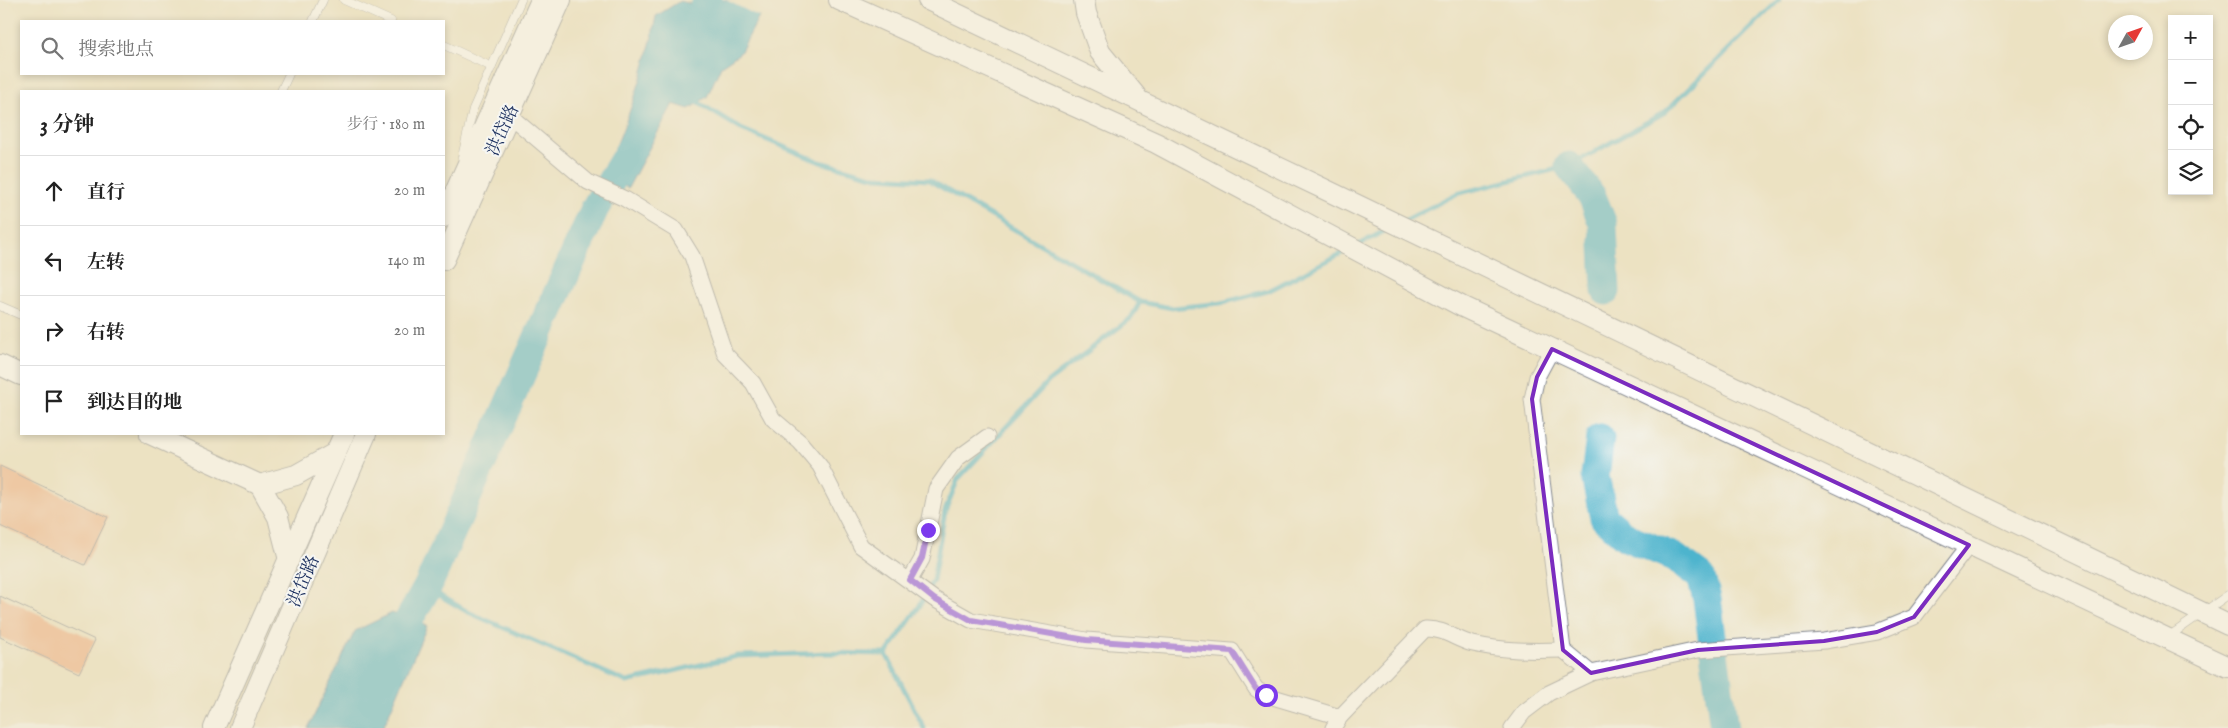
<!DOCTYPE html>
<html lang="zh">
<meta charset="utf-8">
<style>
body{margin:0;font-family:"IM FELL English","Noto Serif SC",serif;background:#f6f6f6;color:#222}
.controls{position:absolute;right:15px;top:15px;display:grid;overflow:hidden;border-radius:0px;box-shadow:0 2px 8px #0003}
.controls button{width:45px;height:45px;display:grid;place-items:center;padding:0;border:0;border-bottom:1px solid #e0e0e0;background:#fff;color:#222;font:25px sans-serif}
.compass{position:absolute;left:2108px;top:15px;width:45px;height:45px;border-radius:50%;background:#fff;box-shadow:0 2px 8px #0003;rotate:50deg}
.stop{position:absolute;width:15px;height:15px;margin:-11px;border:4px solid #7c3aed;border-radius:50%;background:#fff}
.stop.end{background:#7c3aed;border-color:#fff;box-shadow:0 1px 5px #0008}
.list{margin:0;padding:0;list-style:none}
h2{display:flex;justify-content:space-between;align-items:center;height:65px;margin:0;padding:0 20px;font-size:21px}
h2 small{font-size:16px;font-weight:400;color:#767676}
.list li{display:grid;grid-template-columns:32px 1fr auto;gap:15px;align-items:center;box-sizing:border-box;height:70px;padding:0 20px;border-top:1px solid #e0e0e0}
.list b{display:block;font-size:19px;white-space:nowrap}
.list em{font-size:16px;font-style:normal;color:#767676}
.icon{flex:none;width:28px;height:28px;fill:none;stroke:currentColor;stroke-width:2;stroke-linecap:round;stroke-linejoin:round}
.map{position:relative;flex:none;width:2228px;height:728px;overflow:hidden}
.search{position:absolute;background:#fff;box-shadow:0 2px 8px #0003;left:20px;top:20px;width:425px;height:55px;display:flex;align-items:center;gap:12px;box-sizing:border-box;padding:0 18px;border-radius:0px;color:#767676;font-size:19px}
.panel{position:absolute;background:#fff;box-shadow:0 2px 8px #0003;left:20px;top:90px;width:425px;height:345px;border-radius:0px}
.map>svg:first-child{display:block}
.water{fill:#4eb4cd;stroke:#347296}
.pier{fill:#ece2c2}
.lines{fill:none;stroke-linecap:round;stroke-linejoin:round}
.stream{stroke:#4eb4cd;stroke-width:5}
.river{stroke:#4eb4cd;stroke-width:29}
.building{fill:#efa87b}
.lane-casing{stroke:#848890;stroke-width:9}
.street-casing{stroke:#848890;stroke-width:17}
.secondary-casing{stroke:#848890;stroke-width:22}
.lane{stroke:#fff;stroke-width:8}
.street{stroke:#fff;stroke-width:15}
.secondary{stroke:#fff;stroke-width:20}
.route{stroke:#7c3aed;stroke-width:6}
.marked{fill:none;stroke:#7b2cbf;stroke-width:4;stroke-linejoin:round}
.labels{text-anchor:middle;stroke-width:4;stroke-linejoin:round;paint-order:stroke}
.street-label{font-size:18px;fill:#1b2f5e;stroke:#f6f6f2}
</style>
<div class="map">
<svg width="2228" height="728" viewBox="0 0 2228 728">
<rect width="100%" height="100%" fill="#f6f6f2"/>
<filter id="ink" filterUnits="userSpaceOnUse"><feTurbulence type="fractalNoise" baseFrequency=".02" numOctaves="2"/><feDisplacementMap in="SourceGraphic" scale="10" xChannelSelector="R" yChannelSelector="G"/><feConvolveMatrix kernelMatrix="1 2 1 2 8 2 1 2 1" color-interpolation-filters="sRGB"/></filter>
<filter id="wash" filterUnits="userSpaceOnUse"><feTurbulence type="fractalNoise" baseFrequency=".0096" numOctaves="4" result="noise"/><feDisplacementMap in="SourceGraphic" scale="20" xChannelSelector="R" yChannelSelector="G"/><feGaussianBlur stdDeviation="1.12" result="paint"/><feColorMatrix in="noise" values="0 0 0 0 0 0 0 0 0 0 0 0 0 0 0 0 0 1.4 0 .05"/><feComposite in="paint" operator="in"/></filter>
<g filter="url(#wash)">
<rect width="100%" height="100%" fill="#ece2c2"/>
<g class="water">
<path d="M711,0h57l-28,53 -19,13 -14,31 -18,12 -16,-5 -45,84 -24,-14c23,-52 42,-102 52,-158l24,-15 27,7z"/>
<path d="M392,613l35,13 -44,102h-75l47,-97z"/>
</g>
<path class="pier" d="M726,0h44l-8,18z"/>
<g class="lines">
<g class="stream">
<path d="M694,100l47,29 79,33 56,15 53,3 211,122 32,6 49,-5 47,-12 78,-40"/>
<path d="M1404,221l52,-27 113,-28 96,-54 114,-112"/>
<path d="M1358,245l34,-18"/>
<path d="M427,588l41,24 159,70 111,-26 88,-3 60,1"/>
<path d="M924,728l-38,-74 33,-47 14,-27 12,-69 13,-32 90,-97 83,-64 9,-16"/>
</g>
<g class="river">
<path d="M688,44l20,-44"/>
<path d="M1569,166l23,30 11,28 3,67"/>
<path d="M1600,438l-5,38 9,42 22,19 48,20 27,20 6,22 17,129"/>
<path d="M390,653l37,-65 168,-380 37,-62"/>
</g>
</g>
<g id="blocks">
<g class="building">
<path d="M0,466l108,51 -23,48 -85,-39z"/>
<path d="M0,596l95,44 -16,33 -79,-36z"/>
</g>
</g>
</g>
<g filter="url(#ink)">
<use href="#blocks" fill-opacity="0" stroke="#848890" stroke-width="1"/>
<g class="lines">
<g class="lane-casing">
<g id="lane">
<path d="M344,0l47,21"/>
<path d="M313,21l10,-21"/>
<path d="M444,45l48,22"/>
<path d="M281,91l8,-17"/>
<path d="M462,157l11,-48 48,-109"/>
<path d="M0,306l21,9"/>
<path d="M2168,637l60,-42"/>
</g>
</g>
<g class="street-casing">
<g id="street">
<path d="M509,115l79,67 37,17 51,31 16,26 33,98 28,29 20,36 27,23 20,24 41,80 73,53 37,21 115,20 146,11 24,38 10,6 74,22"/>
<path d="M1552,349l-15,28 -5,22 31,251 28,23"/>
<path d="M910,580l12,-21 14,-70 22,-31 29,-21"/>
<path d="M1333,728l7,-11 85,-88c19,-1 31,11 48,15 30,7 59,7 90,6"/>
<path d="M1512,728l12,-16 25,-19 42,-20 107,-23 126,-9 53,-9 37,-15 55,-72"/>
</g>
</g>
<g class="secondary-casing">
<g id="secondary">
<path d="M839,0l317,143 307,164 765,360"/>
<path d="M928,0l394,188 906,437"/>
<path d="M1084,0l2,13 14,39 36,44"/>
<path d="M444,217l97,-217"/>
<path d="M444,260l117,-260"/>
<path d="M0,365l21,10"/>
<path d="M150,434l110,51"/>
<path d="M289,560l-11,-43 -18,-32 36,-10 39,-22"/>
<path d="M214,728l130,-294"/>
<path d="M240,728l126,-294"/>
</g>
</g>
<use href="#lane" class="lane"/>
<use href="#street" class="street"/>
<use href="#secondary" class="secondary"/>
</g>
</g>
<g class="lines" filter="url(#ink)">
<path class="route" d="M928,530l-6,28 -12,22 24,19 37,21 115,20 146,11 24,38 10,6"/>
</g>
<path d="M0 0H2228V728H0ZM1552,349l417,196 -55,72 -37,15 -53,9 -126,9 -107,23 -28,-23 -31,-251 5,-22z" fill="#ece2c2" fill-opacity=".55" fill-rule="evenodd"/>
<path class="marked" d="M1552,349l417,196 -55,72 -37,15 -53,9 -126,9 -107,23 -28,-23 -31,-251 5,-22z"/>
<g class="labels">
<g class="street-label">
<text transform="translate(502 130) rotate(-66)" y="6">洪岱路</text>
<text transform="translate(303 581) rotate(-67)" y="6">洪岱路</text>
</g>
</g>
</svg>
<div class="controls">
<button>+</button>
<button>−</button>
<button><svg class="icon" aria-label="locate" viewBox="0 0 24 24"><circle cx="12" cy="12" r="6"/><path d="M12 2v4M12 18v4M2 12h4M18 12h4"/></svg></button>
<button><svg class="icon" aria-label="layers" viewBox="0 0 24 24"><path d="M12 4l9 5-9 5-9-5zM3 14l9 5 9-5"/></svg></button>
</div>
<svg class="compass" viewBox="-18 -18 36 36"><path d="M0-13l5 13h-10z" fill="#e53935"/><path d="M0 13l5-13h-10z" fill="#767676"/></svg>
<div class="stop" style="left:1266px;top:695px"></div>
<div class="stop end" style="left:928px;top:530px"></div>
<div class="search"><svg class="icon" aria-label="search" viewBox="0 0 24 24"><circle cx="10" cy="10" r="6"/><path d="M15 15l6 6"/></svg>搜索地点</div>
<section class="panel">
<h2>3 分钟<small>步行 · 180 m</small></h2>
<ul class="list">
<li><svg class="icon" aria-label="ahead" viewBox="0 0 24 24"><path d="M12 20V5M6 11l6-6 6 6"/></svg><div><b>直行</b></div><em>20 m</em></li>
<li><svg class="icon" aria-label="left" viewBox="0 0 24 24"><path d="M17 20v-9H6M10 6l-5 5 5 5"/></svg><div><b>左转</b></div><em>140 m</em></li>
<li><svg class="icon" aria-label="right" viewBox="0 0 24 24"><path d="M7 20v-9h11M14 6l5 5-5 5"/></svg><div><b>右转</b></div><em>20 m</em></li>
<li><svg class="icon" aria-label="arrive" viewBox="0 0 24 24"><path d="M6 21V4h12l-3 4 3 4H6"/></svg><div><b>到达目的地</b></div></li>
</ul>
</section>
</div>
